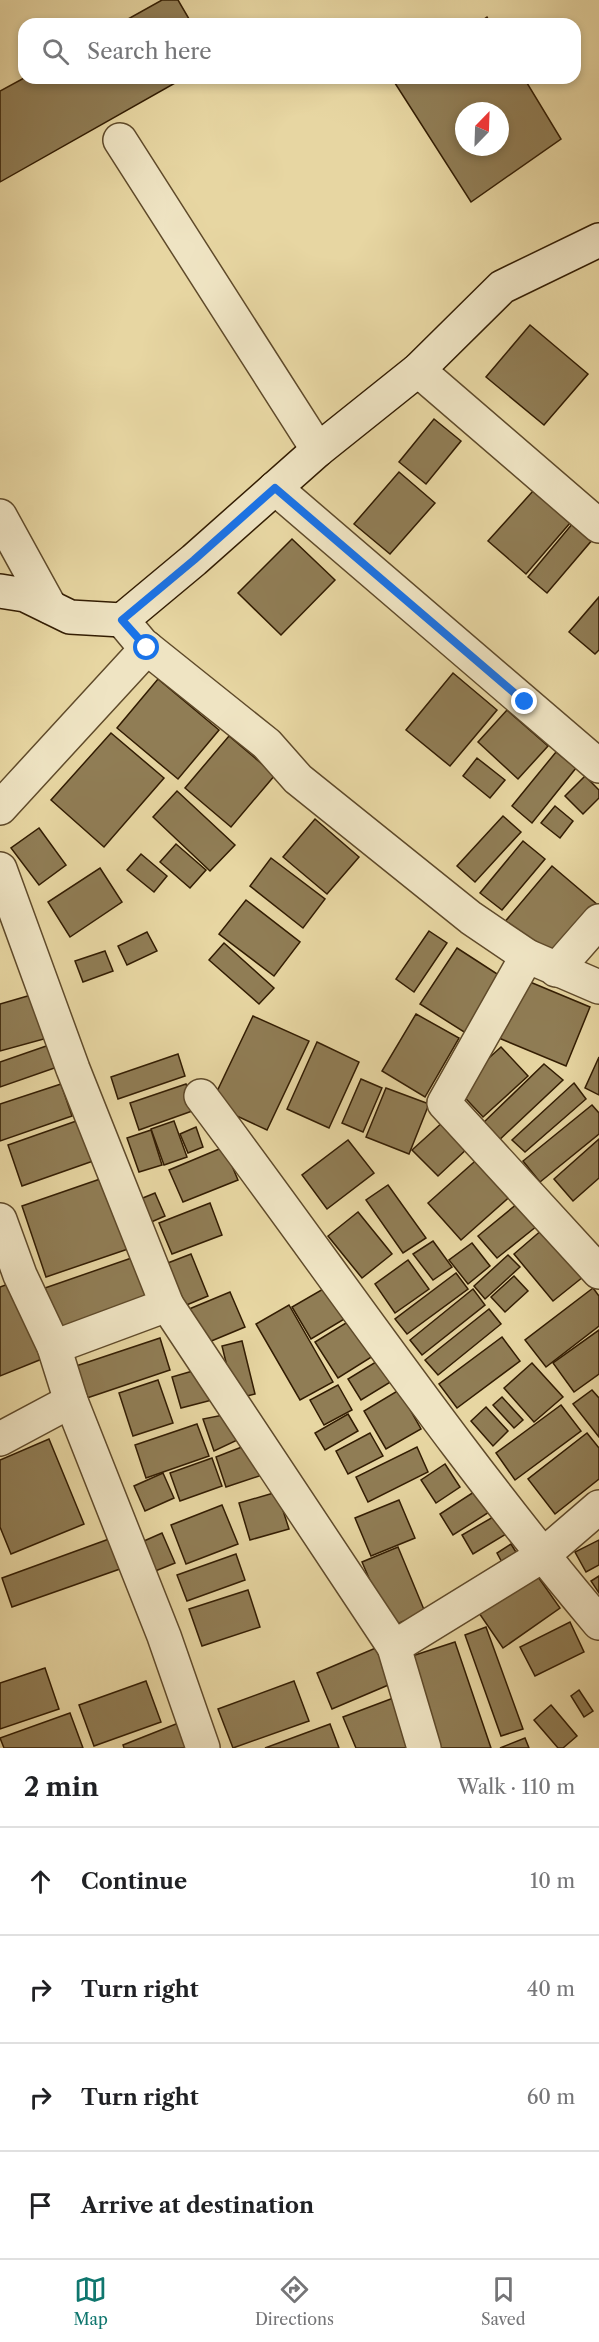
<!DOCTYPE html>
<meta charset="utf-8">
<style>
body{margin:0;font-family:"Libre Caslon Text",serif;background:#f6f6f6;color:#202124}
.compass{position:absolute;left:455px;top:102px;width:54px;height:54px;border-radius:50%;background:#fff;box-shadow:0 3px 9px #0003;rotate:23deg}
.stop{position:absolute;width:18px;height:18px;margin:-14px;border:4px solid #1a73e8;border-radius:50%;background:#fff}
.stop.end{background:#1a73e8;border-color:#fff;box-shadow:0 2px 6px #0008}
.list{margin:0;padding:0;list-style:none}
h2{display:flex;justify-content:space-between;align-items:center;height:78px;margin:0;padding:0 24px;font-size:26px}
h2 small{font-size:20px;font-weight:400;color:#757577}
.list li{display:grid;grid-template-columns:39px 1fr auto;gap:18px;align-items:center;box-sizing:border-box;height:108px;padding:0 24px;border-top:2px solid #e0e0e0}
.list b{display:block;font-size:22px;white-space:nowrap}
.list em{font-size:20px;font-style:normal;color:#757577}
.icon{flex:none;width:33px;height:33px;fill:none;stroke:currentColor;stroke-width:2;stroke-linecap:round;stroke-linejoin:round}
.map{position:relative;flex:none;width:599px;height:1748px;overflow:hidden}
.search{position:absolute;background:#fff;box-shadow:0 3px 9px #0003;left:18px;right:18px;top:18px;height:66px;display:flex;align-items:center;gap:15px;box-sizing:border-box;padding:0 21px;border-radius:18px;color:#757577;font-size:22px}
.sheet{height:510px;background:#fff}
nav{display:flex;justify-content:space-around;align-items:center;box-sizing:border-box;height:84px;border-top:2px solid #e0e0e0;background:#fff;font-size:16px;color:#757577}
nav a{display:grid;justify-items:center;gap:3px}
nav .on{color:#0f766e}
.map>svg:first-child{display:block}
.building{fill:#907d55;stroke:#321c02;stroke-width:1.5;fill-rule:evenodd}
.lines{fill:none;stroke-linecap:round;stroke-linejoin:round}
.street-casing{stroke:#5f4a2a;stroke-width:36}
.secondary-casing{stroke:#321c02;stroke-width:36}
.street{stroke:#efe4c3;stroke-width:33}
.secondary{stroke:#efe4c3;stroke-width:33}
.route{stroke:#1a73e8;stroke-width:8}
</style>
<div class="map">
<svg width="599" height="1748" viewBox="0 0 599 1748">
<rect width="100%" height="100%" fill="#e7d6a2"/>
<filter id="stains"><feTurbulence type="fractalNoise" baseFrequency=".00333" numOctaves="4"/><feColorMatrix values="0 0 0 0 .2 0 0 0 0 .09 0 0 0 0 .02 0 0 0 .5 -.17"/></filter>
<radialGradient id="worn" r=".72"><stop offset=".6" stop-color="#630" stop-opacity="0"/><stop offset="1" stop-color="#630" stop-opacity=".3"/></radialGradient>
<g class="building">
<path d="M162,0h16l14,24h-73z"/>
<path d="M487,17l4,7h-14z"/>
<path d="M24,78h160l-184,104v-91z"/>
<path d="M397,78h127l37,61 -90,63 -78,-122zM464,111h36v36h-36z"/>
<path d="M530,325l58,49 -44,51 -58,-48z"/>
<path d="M434,419l27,22 -35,43 -27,-22z"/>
<path d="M399,472l36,31 -45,51 -36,-30z"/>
<path d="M533,491l37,32 -44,51 -38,-33z"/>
<path d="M573,523l20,16 -46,54 -19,-16z"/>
<path d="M292,539l43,41 -54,55 -43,-42z"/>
<path d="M599,597v53l-4,4 -26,-22z"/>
<path d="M453,673l44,37 -47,56 -44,-36z"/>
<path d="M158,679l61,51 -41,49 -61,-51z"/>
<path d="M507,710l41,36 -30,33 -40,-37z"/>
<path d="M111,733l53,45 -60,69 -53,-47z"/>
<path d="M229,736l46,39 -44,52 -46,-39z"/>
<path d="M556,752l20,16 -44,55 -20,-17z"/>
<path d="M477,758l28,22 -15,18 -27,-22z"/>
<path d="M585,776l14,14v8l-16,16 -18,-18z"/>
<path d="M177,791l58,54 -25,26 -57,-54z"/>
<path d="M555,806l18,15 -13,17 -19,-15z"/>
<path d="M503,816l18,16 -46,50 -18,-16z"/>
<path d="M315,819l44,38 -32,37 -44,-37z"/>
<path d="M39,828l27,37 -27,20 -28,-37z"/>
<path d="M523,841l22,18 -43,51 -22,-17z"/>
<path d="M176,844l30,26 -16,18 -30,-26z"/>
<path d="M141,854l26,22 -13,16 -27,-22z"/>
<path d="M271,858l54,41 -22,29 -53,-42z"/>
<path d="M552,866l47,40 -49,58 -47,-40z"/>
<path d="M100,868l22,34 -52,35 -22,-35z"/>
<path d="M246,900l54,42 -26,34 -55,-42z"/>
<path d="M429,931l18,12 -33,49 -18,-13z"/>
<path d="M147,932l10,19 -30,14 -9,-19z"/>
<path d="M224,943l50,45 -15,16 -50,-44z"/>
<path d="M457,948l51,33 -36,56 -52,-33z"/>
<path d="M105,951l8,20 -30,11 -8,-21z"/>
<path d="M518,977l72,30 -24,59 -72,-30z"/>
<path d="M38,993l13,44 -51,14v-47z"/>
<path d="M416,1014l43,24 -34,59 -43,-26z"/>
<path d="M253,1016l56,25 -42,89 -56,-26z"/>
<path d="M317,1042l42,20 -30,66 -42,-19z"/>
<path d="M55,1043l8,22 -63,22v-25z"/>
<path d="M501,1047l27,29 -45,41 -27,-29z"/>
<path d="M178,1054l7,22 -67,23 -7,-22z"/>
<path d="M599,1057v38l-14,-7z"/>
<path d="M544,1064l19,16 -67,63 -14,-19z"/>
<path d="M361,1079l21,9 -19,44 -21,-9z"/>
<path d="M574,1083l12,16 -61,53 -13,-12z"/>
<path d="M61,1084l11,32 -72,25v-37z"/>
<path d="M186,1084l9,26 -56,20 -9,-27z"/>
<path d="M386,1088l43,16 -20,50 -43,-17z"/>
<path d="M592,1105l7,8v21l-59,48 -17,-21z"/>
<path d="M82,1119l14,41 -74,26 -14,-41z"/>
<path d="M174,1121l13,36 -23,8 -13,-36z"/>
<path d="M444,1121l25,26 -31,29 -26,-26z"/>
<path d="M196,1127l7,20 -15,6 -8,-19z"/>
<path d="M151,1130l11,35 -23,7 -12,-34z"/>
<path d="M599,1139v39l-26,23 -19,-22z"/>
<path d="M348,1140l26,33 -47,36 -25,-34z"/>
<path d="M224,1147l14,33 -55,22 -14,-32z"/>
<path d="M482,1155l33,37 -54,48 -33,-37z"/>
<path d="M103,1178l25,71 -82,28 -24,-71z"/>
<path d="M388,1185l38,53 -23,15 -37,-53z"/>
<path d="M155,1193l10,23 -16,7 -11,-23z"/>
<path d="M523,1199l19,23 -45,36 -19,-22z"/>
<path d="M210,1203l12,32 -50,19 -13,-31z"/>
<path d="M358,1212l34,42 -30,24 -34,-42z"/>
<path d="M543,1229l40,48 -30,24 -39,-47z"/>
<path d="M433,1241l19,26 -19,13 -20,-26z"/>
<path d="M472,1243l18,23 -22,18 -19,-24z"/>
<path d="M143,1254l14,43 -96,33 -16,-42z"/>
<path d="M191,1254l17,42 -31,13 -17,-43z"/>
<path d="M508,1255l12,12 -35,32 -11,-13z"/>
<path d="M408,1260l21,29 -34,24 -20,-29z"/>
<path d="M456,1273l12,16 -61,45 -12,-15z"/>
<path d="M514,1276l14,15 -23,21 -14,-15z"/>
<path d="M337,1281l19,31 -45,27 -19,-32z"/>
<path d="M11,1283l31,76 -42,17v-89z"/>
<path d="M593,1288l6,8v30l-53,41 -21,-27z"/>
<path d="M473,1289l12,16 -63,50 -12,-15z"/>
<path d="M230,1292l15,35 -48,20 -15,-35z"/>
<path d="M289,1305l44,77 -33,18 -44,-76z"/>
<path d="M489,1309l12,15 -63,51 -13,-15z"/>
<path d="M359,1315l22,36 -43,27 -23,-36z"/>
<path d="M599,1330v44l-25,18 -21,-29z"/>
<path d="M502,1337l18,24 -63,47 -18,-24z"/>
<path d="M160,1338l10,32 -86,29 -11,-32z"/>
<path d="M242,1341l13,53 -20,5 -13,-53z"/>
<path d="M384,1357l13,21 -36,22 -13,-21z"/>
<path d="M532,1363l31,34 -29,25 -30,-34z"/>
<path d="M203,1368l9,32 -31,8 -9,-31z"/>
<path d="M158,1380l15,43 -40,13 -14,-43z"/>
<path d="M338,1385l14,25 -28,15 -14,-25z"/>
<path d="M399,1390l22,39 -35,20 -22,-38z"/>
<path d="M592,1390l7,8v39l-26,-33z"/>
<path d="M502,1397l21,23 -9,8 -21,-23z"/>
<path d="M561,1405l20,26 -66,49 -19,-27z"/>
<path d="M486,1407l22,24 -15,15 -22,-25z"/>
<path d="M233,1413l15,22 -34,16 -11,-32z"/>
<path d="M348,1414l10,17 -33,19 -10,-17z"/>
<path d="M197,1424l12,32 -63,22 -11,-33z"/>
<path d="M370,1433l13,23 -35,18 -12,-23z"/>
<path d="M587,1433l12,15v31l-44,35 -27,-35z"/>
<path d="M49,1439l35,85 -73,30 -11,-27v-67z"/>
<path d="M252,1443l13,31 -39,13 -10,-30z"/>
<path d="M417,1447l11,25 -60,30 -12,-25z"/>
<path d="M212,1458l10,28 -42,15 -10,-28z"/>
<path d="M445,1464l15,23 -24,16 -15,-23z"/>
<path d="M163,1473l11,25 -29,13 -11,-25z"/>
<path d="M480,1488l14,21 -41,26 -13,-21z"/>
<path d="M277,1492l12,37 -39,11 -11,-37z"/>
<path d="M399,1500l16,38 -44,18 -16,-38z"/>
<path d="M222,1505l16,39 -52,20 -15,-39z"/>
<path d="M500,1513l11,18 -38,23 -11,-19z"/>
<path d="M162,1533l13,30 -27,11 -13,-29z"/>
<path d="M109,1539l11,30 -108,38 -10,-29z"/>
<path d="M599,1540v25l-13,7 -11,-20z"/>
<path d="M511,1544l8,13 -15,9 -7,-13z"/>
<path d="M398,1547l27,65 -35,15 -28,-65z"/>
<path d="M236,1554l9,26 -58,21 -10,-26z"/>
<path d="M536,1574l24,34 -57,40 -24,-35z"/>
<path d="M599,1576v17l-8,-12z"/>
<path d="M248,1590l12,37 -58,19 -13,-37z"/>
<path d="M570,1622l14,30 -49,24 -15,-29z"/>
<path d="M486,1627l37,102 -22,7 -36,-101z"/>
<path d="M455,1642l36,106h-52l-30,-91z"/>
<path d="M378,1647l15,36 -61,26 -15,-36z"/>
<path d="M45,1668l14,41 -59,20v-46z"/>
<path d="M146,1681l15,41 -67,24 -15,-41z"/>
<path d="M294,1681l15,40 -76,27 -15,-39z"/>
<path d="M579,1690l14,21 -9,6 -13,-21z"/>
<path d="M396,1697l19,51h-59l-13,-31z"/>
<path d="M551,1705l26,31 -14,12h-5l-24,-28z"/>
<path d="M70,1713l13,35h-79l-4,-10z"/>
<path d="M181,1722l10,26h-67l-1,-3z"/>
<path d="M330,1724l9,24h-74z"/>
<path d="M525,1738l4,10h-29z"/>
</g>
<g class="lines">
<g class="street-casing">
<g id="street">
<path d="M120,140l198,310"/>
<path d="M418,370l181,156"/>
<path d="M275,488l324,278"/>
<path d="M0,516l50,91"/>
<path d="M122,620l20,24 125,100 31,35 173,139 56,38 72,31"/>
<path d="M0,808l147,-160"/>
<path d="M0,869l73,200 94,236 -113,42"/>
<path d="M527,956l-83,147 155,169"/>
<path d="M556,970l43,-49"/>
<path d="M201,1096c132,176 256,359 398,527"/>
<path d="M0,1220l20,55 34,72 17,54 93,235 39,112"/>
<path d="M167,1305l227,342 148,-91 57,-49"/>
<path d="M0,1439l71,-38"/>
<path d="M394,1647l30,101"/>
</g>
</g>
<g class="secondary-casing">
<path id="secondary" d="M0,591l25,4 45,22 52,3 72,-60 124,-110 100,-80 84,-83 97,-47"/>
</g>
<use href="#street" class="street"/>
<use href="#secondary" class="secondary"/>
</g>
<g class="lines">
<path class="route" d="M147,648l-25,-28 72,-60 81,-72 250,214"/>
</g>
<rect width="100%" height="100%" filter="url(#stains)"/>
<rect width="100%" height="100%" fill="url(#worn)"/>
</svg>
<svg class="compass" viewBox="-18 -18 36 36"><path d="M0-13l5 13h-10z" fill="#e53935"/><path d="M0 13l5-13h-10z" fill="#757577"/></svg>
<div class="stop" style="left:147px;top:648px"></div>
<div class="stop end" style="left:525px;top:702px"></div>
<div class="search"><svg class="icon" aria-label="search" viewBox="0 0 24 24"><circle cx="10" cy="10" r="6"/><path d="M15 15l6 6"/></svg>Search here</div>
</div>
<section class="sheet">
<h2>2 min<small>Walk · 110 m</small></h2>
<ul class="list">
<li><svg class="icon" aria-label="ahead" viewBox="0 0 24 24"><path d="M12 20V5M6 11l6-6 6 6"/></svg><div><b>Continue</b></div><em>10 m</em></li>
<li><svg class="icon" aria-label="right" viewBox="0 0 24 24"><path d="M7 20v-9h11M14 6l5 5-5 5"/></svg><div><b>Turn right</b></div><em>40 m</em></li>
<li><svg class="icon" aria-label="right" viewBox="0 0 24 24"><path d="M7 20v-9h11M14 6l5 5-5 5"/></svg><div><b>Turn right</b></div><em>60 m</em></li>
<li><svg class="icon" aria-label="arrive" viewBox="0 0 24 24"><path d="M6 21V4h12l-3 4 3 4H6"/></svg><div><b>Arrive at destination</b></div></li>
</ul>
</section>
<nav>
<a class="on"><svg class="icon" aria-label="map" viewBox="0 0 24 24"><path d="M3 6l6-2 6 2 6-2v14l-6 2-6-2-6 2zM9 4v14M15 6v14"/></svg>Map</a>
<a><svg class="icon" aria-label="directions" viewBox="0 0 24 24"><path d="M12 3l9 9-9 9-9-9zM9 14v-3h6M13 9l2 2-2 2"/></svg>Directions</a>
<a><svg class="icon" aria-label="saved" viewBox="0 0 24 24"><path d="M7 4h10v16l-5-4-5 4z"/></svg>Saved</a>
</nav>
